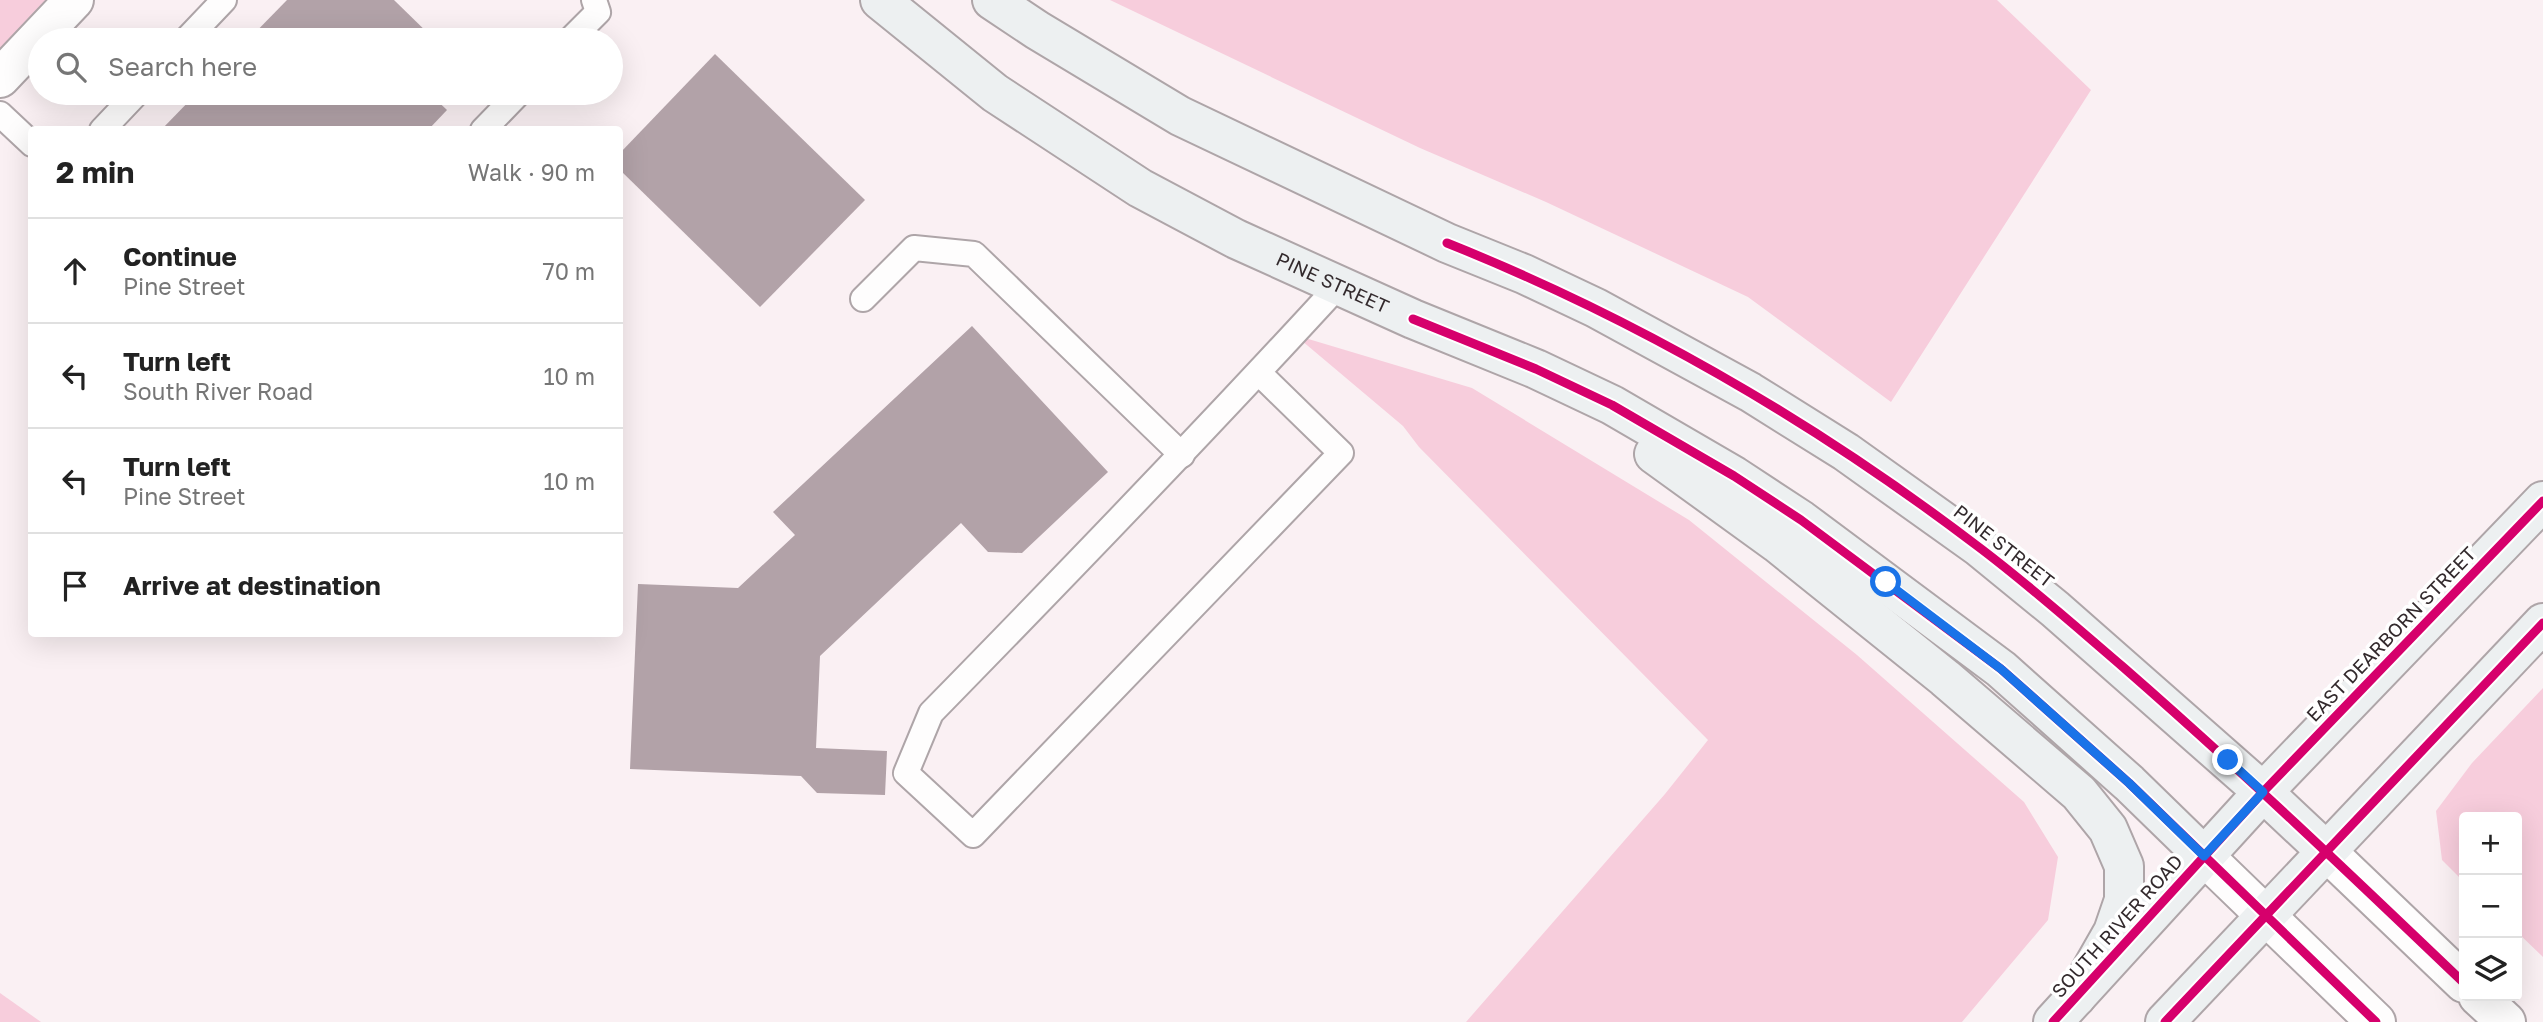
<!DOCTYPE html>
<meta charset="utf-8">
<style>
body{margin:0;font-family:"Golos Text",sans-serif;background:#f2f2f2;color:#222}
.controls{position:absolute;right:21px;bottom:21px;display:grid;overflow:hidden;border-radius:7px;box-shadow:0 7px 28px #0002}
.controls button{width:63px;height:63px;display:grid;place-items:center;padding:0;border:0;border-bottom:2px solid #e0e0e0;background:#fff;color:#222;font:35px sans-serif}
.stop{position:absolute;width:21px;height:21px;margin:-16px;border:5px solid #1a73e8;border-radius:50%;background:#fff}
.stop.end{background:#1a73e8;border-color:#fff;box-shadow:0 2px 7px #0008}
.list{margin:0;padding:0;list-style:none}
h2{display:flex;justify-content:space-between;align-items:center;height:91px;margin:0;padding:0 28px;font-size:30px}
h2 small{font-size:23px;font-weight:400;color:#767676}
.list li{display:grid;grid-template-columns:46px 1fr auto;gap:21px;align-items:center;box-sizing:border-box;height:105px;padding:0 28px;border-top:2px solid #e0e0e0}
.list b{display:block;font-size:26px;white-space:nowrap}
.list p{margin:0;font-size:23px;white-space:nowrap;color:#767676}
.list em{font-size:23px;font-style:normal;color:#767676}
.icon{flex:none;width:38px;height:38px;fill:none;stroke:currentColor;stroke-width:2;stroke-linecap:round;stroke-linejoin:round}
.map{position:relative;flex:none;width:2543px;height:1022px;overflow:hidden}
.search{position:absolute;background:#fff;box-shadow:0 7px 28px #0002;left:28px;top:28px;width:595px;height:77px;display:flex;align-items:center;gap:18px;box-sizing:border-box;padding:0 24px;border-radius:38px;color:#767676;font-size:26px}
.panel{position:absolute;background:#fff;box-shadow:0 7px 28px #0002;left:28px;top:126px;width:595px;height:511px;border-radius:7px}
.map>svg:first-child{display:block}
.green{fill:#f7cddc}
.building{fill:#b2a2a8}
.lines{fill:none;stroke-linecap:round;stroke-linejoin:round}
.service-casing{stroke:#aea5a8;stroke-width:28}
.minor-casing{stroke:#aea5a8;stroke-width:42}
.tertiary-casing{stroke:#aea5a8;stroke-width:42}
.secondary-casing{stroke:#aea5a8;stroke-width:42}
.service{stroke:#fefdfd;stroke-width:24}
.minor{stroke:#fefdfd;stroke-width:38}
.tertiary{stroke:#fefdfd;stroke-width:38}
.secondary{stroke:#edf0f1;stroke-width:38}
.cycleway-casing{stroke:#fff;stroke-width:13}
.cycleway{stroke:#d6006c;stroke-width:9}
.route{stroke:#1a73e8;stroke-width:9}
.labels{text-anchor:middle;stroke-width:7;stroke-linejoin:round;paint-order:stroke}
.street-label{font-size:19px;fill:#332a2d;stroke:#fff}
</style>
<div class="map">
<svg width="2543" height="1022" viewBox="0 0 2543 1022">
<rect width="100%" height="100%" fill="#faf0f3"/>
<g class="green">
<path d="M0,0h66l-66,67z"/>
<path d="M1110,0h887l94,90 -200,312 -143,-105 -202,-95 -126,-54z"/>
<path d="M1295,335l177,53 217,132 168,135 167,147 34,55 -10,63 -86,102h-496l199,-228 43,-54 -289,-293 -16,-21z"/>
<path d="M2543,688v269l-26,-25v-115h-53v65l-22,-22 -6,-49 36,-48z"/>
<path d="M0,993l41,29h-41z"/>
</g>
<g class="building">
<path d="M287,0h107l41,40h-187z"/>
<path d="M715,54l150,146 -105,107 -140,-137v-17z"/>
<path d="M197,93h232l18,17 -19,20h-267z"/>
<path d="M972,326l136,146 -86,81 -34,-1 -27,-29 -141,133 -4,92 71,3 -2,44 -68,-2 -16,-17 -171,-7 8,-185 100,4 57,-53 -22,-23z"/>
</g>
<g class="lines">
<g class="service-casing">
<g id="service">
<path d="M186,40l38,-40"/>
<path d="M570,40l28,-28 -4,-12"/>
<path d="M0,114l32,30"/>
<path d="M102,130l35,-37"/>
<path d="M483,130l36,-37"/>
<path d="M863,299l51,-51 60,6 208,201"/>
<path d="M1259,373l82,80 -368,382 -67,-62 25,-60c138,-141 275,-283 408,-428"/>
</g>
</g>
<g class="minor-casing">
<path id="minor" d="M0,78l74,-78"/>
</g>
<g class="tertiary-casing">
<g id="tertiary">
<path d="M2327,852l137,131"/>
<path d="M2204,856l172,166"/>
<path d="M2478,996l28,26"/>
</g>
</g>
<g class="secondary-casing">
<g id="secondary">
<path id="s1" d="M880,0l115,93 145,95 96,51 177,80 123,50 76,36 122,71 67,44 200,149 128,114 75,73"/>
<path d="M992,0l45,30 143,86 267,127 77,31 72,34 154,84 96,60 133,95 76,62 208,183 64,60"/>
<path d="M1654,454l123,89 168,135 134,115 29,36 16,37v34l-11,32 -37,65"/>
<path d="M2053,1022l210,-230 280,-291"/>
<path d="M2165,1022l378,-399"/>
</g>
</g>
<use href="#service" class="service"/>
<use href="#minor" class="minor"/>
<use href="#tertiary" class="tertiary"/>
<use href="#secondary" class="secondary"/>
<g class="cycleway-casing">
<g id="cycleway">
<path d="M1447,243c190,76 366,178 529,302 51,38 99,81 147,122 117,102 229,209 341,316"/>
<path d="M1413,319l123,50 76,36 122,71 67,44 200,149 128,114 247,239"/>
<path d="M2053,1022l210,-230 280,-291"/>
<path d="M2165,1022l378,-399"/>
</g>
</g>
<use href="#cycleway" class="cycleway"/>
</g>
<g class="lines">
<path class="route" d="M1886,582l115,87 128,114 75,73 59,-64 -35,-32"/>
</g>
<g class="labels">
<g class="street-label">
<text dy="7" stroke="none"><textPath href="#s1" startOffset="536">PINE STREET</textPath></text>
<text transform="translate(2004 546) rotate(38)" y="7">PINE STREET</text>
<text transform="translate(2391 634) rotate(-46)" y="7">EAST DEARBORN STREET</text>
<text transform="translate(2117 926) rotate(-48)" y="7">SOUTH RIVER ROAD</text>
</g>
</g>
</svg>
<div class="controls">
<button>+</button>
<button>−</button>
<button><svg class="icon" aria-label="layers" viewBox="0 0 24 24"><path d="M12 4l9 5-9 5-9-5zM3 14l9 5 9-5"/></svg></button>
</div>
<div class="stop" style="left:1886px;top:582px"></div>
<div class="stop end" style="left:2228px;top:760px"></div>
<div class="search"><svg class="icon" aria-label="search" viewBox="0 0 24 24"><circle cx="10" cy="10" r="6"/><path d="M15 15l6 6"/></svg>Search here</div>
<section class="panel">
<h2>2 min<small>Walk · 90 m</small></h2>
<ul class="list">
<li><svg class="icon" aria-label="ahead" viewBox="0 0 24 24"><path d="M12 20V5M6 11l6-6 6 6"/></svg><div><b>Continue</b><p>Pine Street</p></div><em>70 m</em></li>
<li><svg class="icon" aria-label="left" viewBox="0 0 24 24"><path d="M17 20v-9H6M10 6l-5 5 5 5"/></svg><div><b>Turn left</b><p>South River Road</p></div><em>10 m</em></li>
<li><svg class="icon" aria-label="left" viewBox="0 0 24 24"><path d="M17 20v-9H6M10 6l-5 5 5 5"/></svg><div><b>Turn left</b><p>Pine Street</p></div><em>10 m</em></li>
<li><svg class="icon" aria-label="arrive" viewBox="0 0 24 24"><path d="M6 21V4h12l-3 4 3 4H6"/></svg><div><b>Arrive at destination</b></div></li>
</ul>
</section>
</div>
